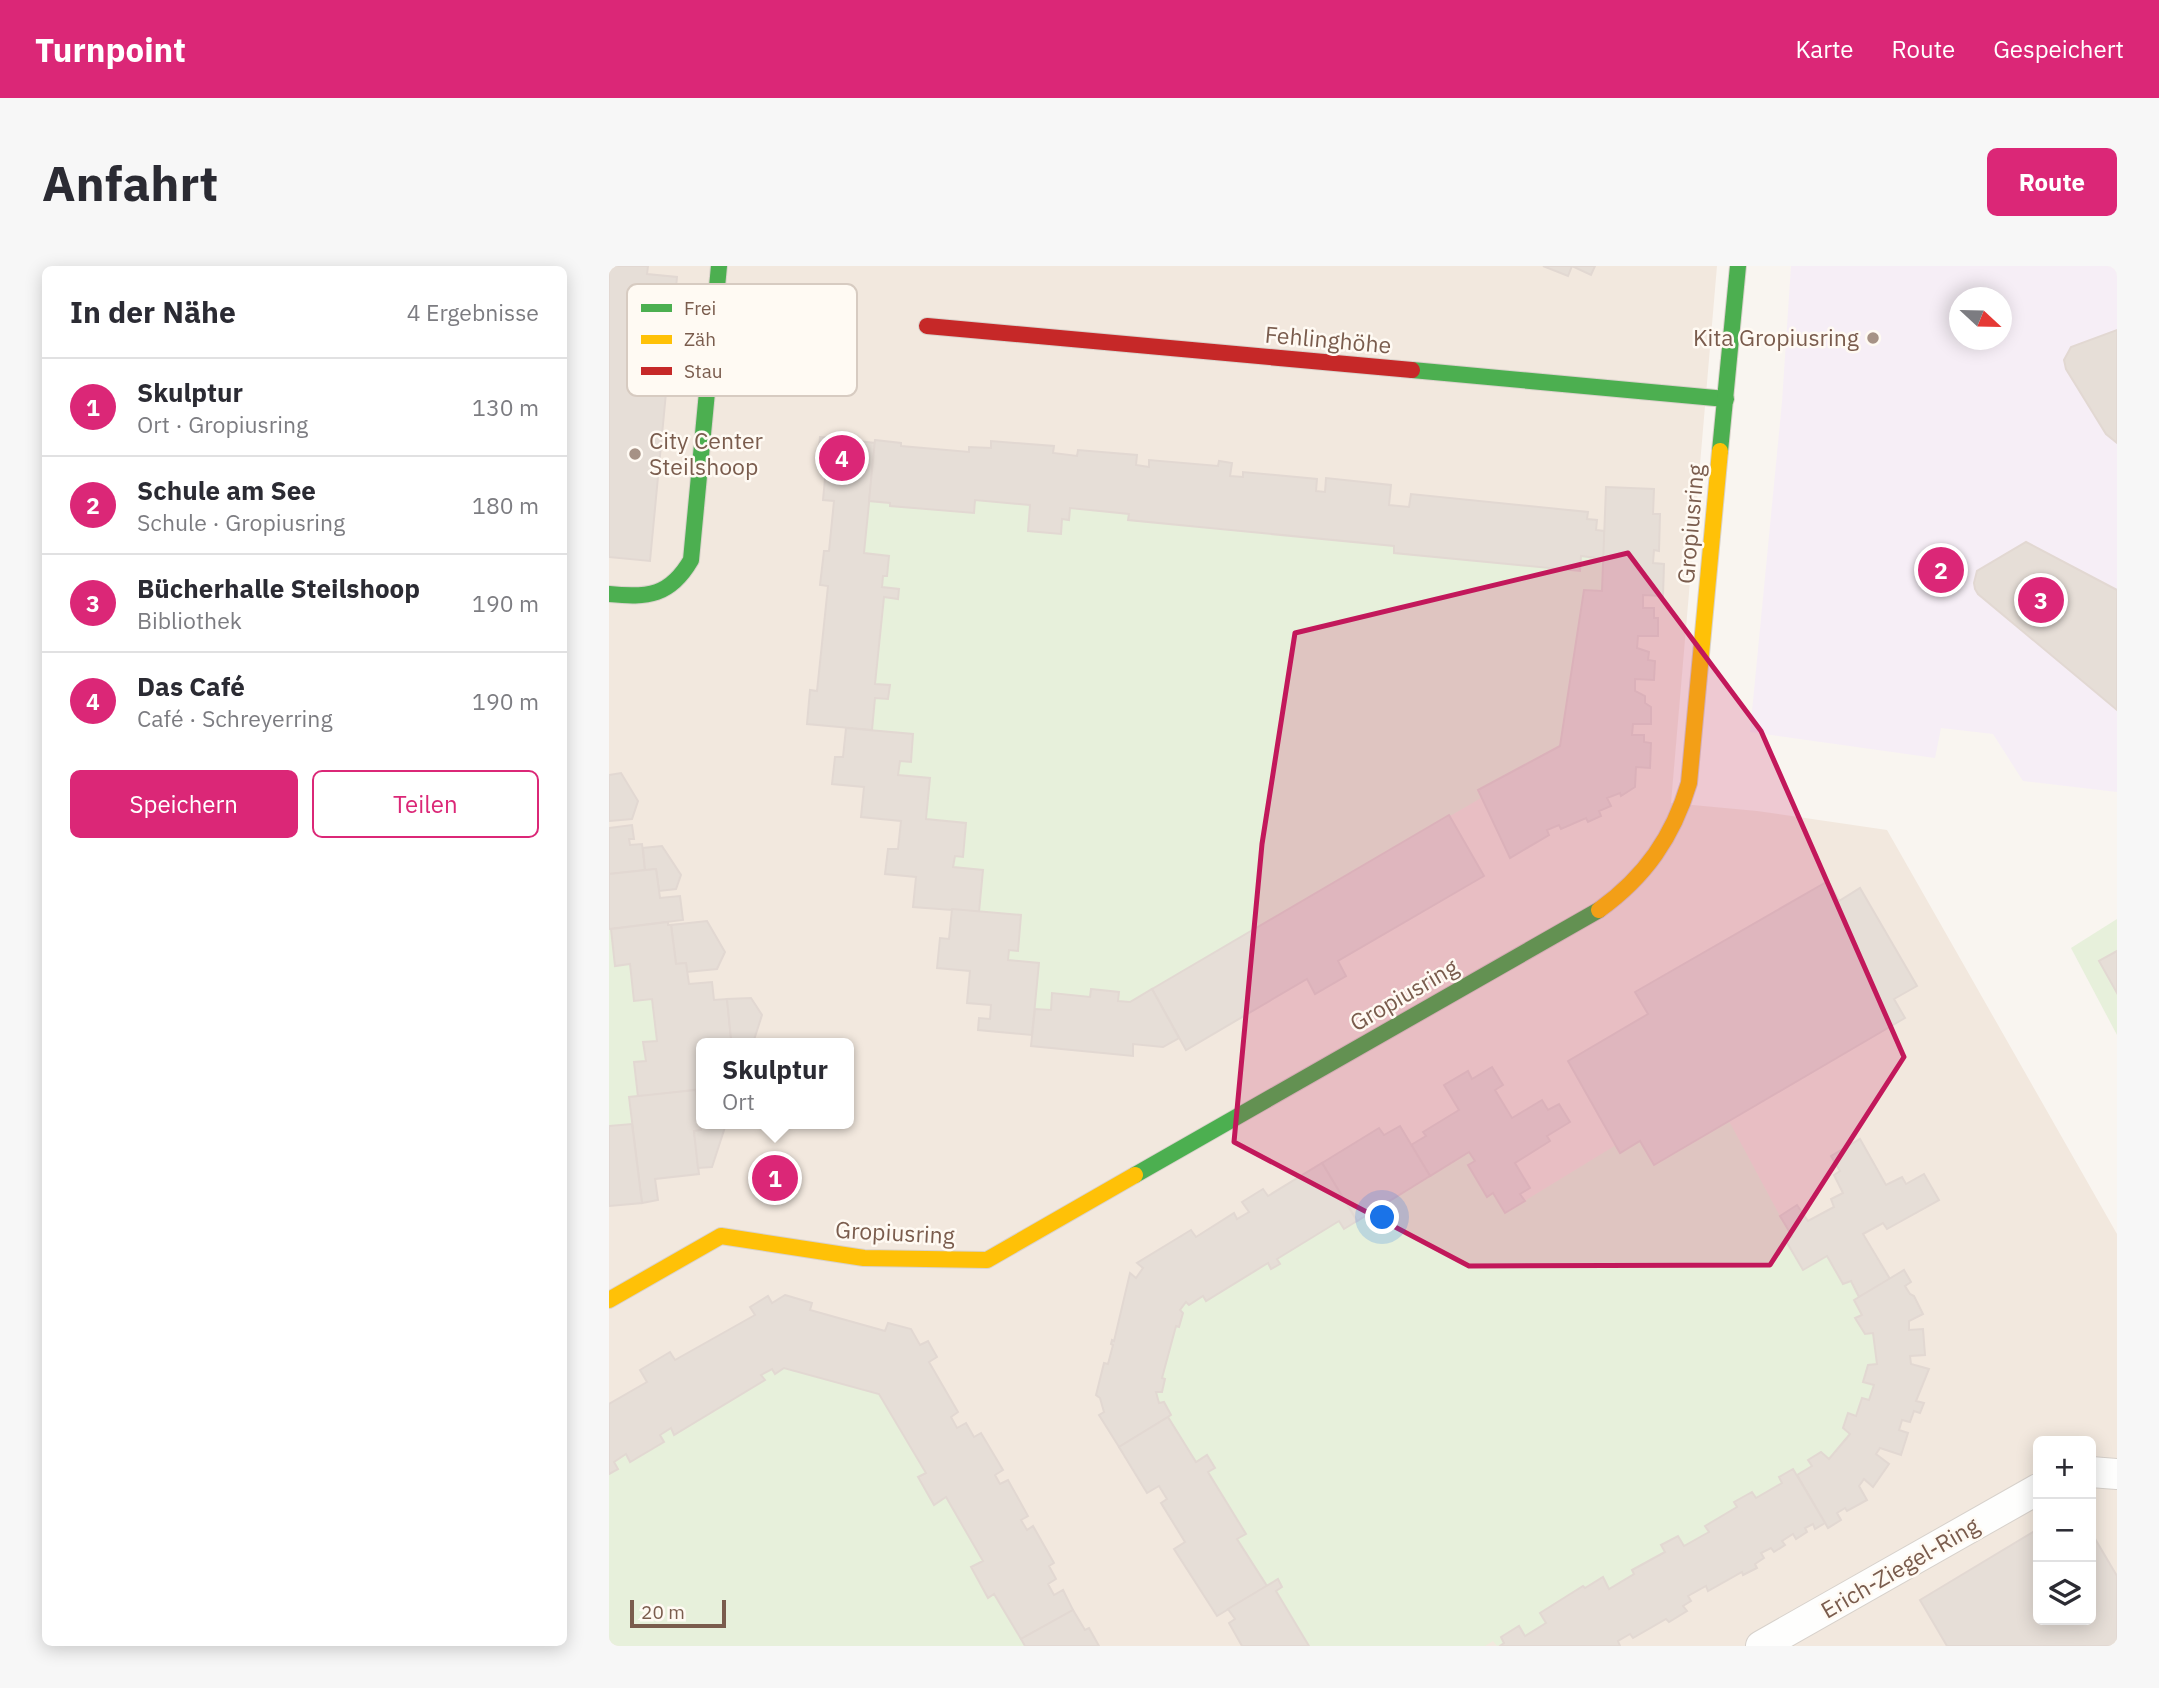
<!DOCTYPE html>
<html lang="de">
<meta charset="utf-8">
<style>
body{margin:0;font-family:"IBM Plex Sans",sans-serif;background:#f7f7f7;color:#2b2b33}
.controls{position:absolute;right:21px;bottom:21px;display:grid;overflow:hidden;border-radius:10px;box-shadow:0 4px 18px #0003}
.controls button{width:63px;height:63px;display:grid;place-items:center;padding:0;border:0;border-bottom:2px solid #e1e1e2;background:#fff;color:#2b2b33;font:35px sans-serif}
.compass{position:absolute;left:1340px;top:21px;width:63px;height:63px;border-radius:50%;background:#fff;box-shadow:0 4px 18px #0003;rotate:112deg}
.scale{position:absolute;left:21px;bottom:18px;width:96px;box-sizing:border-box;padding-left:7px;border:4px solid #7a5c4d;border-top:0;font-size:19px;line-height:24px;white-space:nowrap;color:#7a5c4d;-webkit-text-stroke:5px #fffaf3;paint-order:stroke}
.you{position:absolute;left:774px;top:952px;width:24px;height:24px;margin:-18px;border:5px solid #fff;border-radius:50%;background:#1a73e8;box-shadow:0 0 0 10px #1a73e833}
.badge{display:grid;place-items:center;width:46px;height:46px;border-radius:50%;background:#db2777;color:#fff;font-size:23px;font-weight:700}
.pin{position:absolute;translate:-50% -50%;border:4px solid #fff;box-shadow:0 2px 7px #0006}
.popup{position:absolute;left:87px;top:772px;width:158px;height:91px;box-sizing:border-box;display:grid;place-content:center;border-radius:10px;background:#fff;filter:drop-shadow(0 2px 5px #0005);font-size:23px;white-space:nowrap;color:#7c7c81}
.popup b{font-size:26px;color:#2b2b33}
.popup::after{content:'';position:absolute;left:50%;top:100%;margin-left:-14px;border:14px solid transparent;border-top-color:#fff}
.list{margin:0;padding:0;list-style:none}
h2{display:flex;justify-content:space-between;align-items:center;height:91px;margin:0;padding:0 28px;font-size:30px}
h2 small{font-size:23px;font-weight:400;color:#7c7c81}
.list li{display:grid;grid-template-columns:46px 1fr auto;gap:21px;align-items:center;box-sizing:border-box;height:98px;padding:0 28px;border-top:2px solid #e1e1e2}
.list b{display:block;font-size:26px;white-space:nowrap}
.list p{margin:0;font-size:23px;white-space:nowrap;color:#7c7c81}
.list em{font-size:23px;font-style:normal;color:#7c7c81}
.actions{display:flex;gap:14px;padding:21px 28px}
.actions a{flex:1;padding:16px 0;border:2px solid #db2777;border-radius:10px;text-align:center;font-size:24px;color:#db2777}
.actions .main{background:#db2777;color:#fff}
.icon{flex:none;width:38px;height:38px;fill:none;stroke:currentColor;stroke-width:2;stroke-linecap:round;stroke-linejoin:round}
.map{position:relative;flex:none;width:1508px;height:1380px;overflow:hidden;border-radius:10px}
header{display:flex;align-items:center;gap:42px;box-sizing:border-box;height:98px;padding:0 35px;background:#db2777;color:#fff}
header strong{font-size:33px}
nav{display:flex;gap:38px;margin-inline-start:auto;font-size:24px}
.intro{display:flex;align-items:center;justify-content:space-between;box-sizing:border-box;height:168px;padding:0 42px}
h1{margin:0;font-size:49px}
.button{padding:18px 32px;border-radius:10px;background:#db2777;color:#fff;font-size:24px;font-weight:700}
main{display:flex;gap:42px;padding:0 42px}
aside{flex:1;background:#fff;border-radius:10px;box-shadow:0 4px 18px #0003}
.map>svg:first-child{display:block}
.residential{fill:#f2e8de;fill-rule:evenodd}
.education{fill:#f6eef6;fill-rule:evenodd}
.green{fill:#e7f0db}
.building{fill:#e6ded7;stroke:#e2d8d2;stroke-width:2}
.lines{fill:none;stroke-linecap:round;stroke-linejoin:round}
.street-casing{stroke:#d7d1cb;stroke-width:32}
.fast-casing{stroke:#d9d2cb;stroke-width:18}
.slow-casing{stroke:#d9d2cb;stroke-width:18}
.jam-casing{stroke:#d9d2cb;stroke-width:18}
.street{stroke:#fefefd;stroke-width:30}
.fast{stroke:#4caf50;stroke-width:16}
.slow{stroke:#ffc107;stroke-width:16}
.jam{stroke:#c62828;stroke-width:16}
.marked{fill:#c2185b;fill-opacity:0.2;stroke:#c2185b;stroke-width:5;stroke-linejoin:round}
.poi-dot{fill:#a69286;stroke:#fffaf3;stroke-width:2.5}
.labels{text-anchor:middle;stroke-width:5;stroke-linejoin:round;paint-order:stroke}
.poi-label{font-size:23px;fill:#7a5c4d;stroke:#fffaf3;text-anchor:end}
.street-label{font-size:23px;fill:#7a5c4d;stroke:#fffaf3}
.key{fill:#fffaf3;stroke:#d7cbc1;stroke-width:2}
.key-label{font-size:19px;fill:#7a5c4d}
</style>
<header>
<strong>Turnpoint</strong>
<nav><a>Karte</a><a>Route</a><a>Gespeichert</a></nav>
</header>
<div class="intro"><h1>Anfahrt</h1><a class="button">Route</a></div>
<main>
<aside>
<h2>In der Nähe<small>4 Ergebnisse</small></h2>
<ul class="list">
<li><span class="badge">1</span><div><b>Skulptur</b><p>Ort · Gropiusring</p></div><em>130 m</em></li>
<li><span class="badge">2</span><div><b>Schule am See</b><p>Schule · Gropiusring</p></div><em>180 m</em></li>
<li><span class="badge">3</span><div><b>Bücherhalle Steilshoop</b><p>Bibliothek</p></div><em>190 m</em></li>
<li><span class="badge">4</span><div><b>Das Café</b><p>Café · Schreyerring</p></div><em>190 m</em></li>
</ul>
<div class="actions"><a class="main">Speichern</a><a>Teilen</a></div>
</aside>
<div class="map">
<svg width="1508" height="1380" viewBox="0 0 1508 1380">
<rect width="100%" height="100%" fill="#f9f5f0"/>
<path class="residential" d="M0,0h1108l-46,537 86,8 130,19 230,404v412h-1508zM92,777h148v81h-148zM1429,1175h53v179h-53z"/>
<path class="education" d="M1182,0h326v526l-94,-11 -30,-47 -52,-6 -6,30 -185,-26 32,-330zM1350,32h42v42h-42z"/>
<g class="green">
<path d="M366,234l55,5 -2,26 33,3 1,-15h7l1,-11 59,6v6l265,26v7l186,18 1,-15 23,3 -2,32 -18,-1 -24,156 -82,44 3,8 -351,204 -12,-1v-9l-27,-3 -1,8 -37,-4 -2,17 -16,-1 4,-46 -31,-3 1,-10 8,1 -38,-39 -26,-45 2,-11h8l3,-32 -40,-5 4,-41 -32,-3 2,-14h11l2,-27 -41,-4 3,-32 13,1 2,-13 -15,-2 9,-87 13,2 2,-10 -17,-2 1,-11h4l2,-20 -25,-3 5,-52 21,2v3l83,7z"/>
<path d="M1508,653v116l-46,-87z"/>
<path d="M0,663h2l4,37 15,-2 22,35 5,42 -13,1 2,19 -12,2 4,34 -6,27 -23,2z"/>
<path d="M1120,855l51,95 47,40 16,28 8,-3 8,16 -5,3 8,15 -6,4 9,15 8,-1 4,31 -9,1 -5,17 11,3 -5,15 -7,-2 -6,18 -8,-3 -5,15 7,6 -21,25 -8,-6 -12,7 3,6 -15,9 -5,-6 -13,8 3,6 -26,15 -4,-6 -17,10 2,5 -31,18 3,7 -25,14 -6,-10 -17,9 4,7 -33,18 2,4 -25,15 -7,-12 -17,11 -2,-2 -43,27 6,10 -21,13 -6,-10 -18,10 3,7 -7,3 -4,-5 -8,5h-176l-33,-55 6,-4 -4,-7 -11,6 -30,-47 9,-6 -38,-61 7,-5 -8,-12 -11,7 -28,-45 -4,-15 -5,1 -3,-11h6l3,-13 -3,-1 14,-52 3,1 1,-17 6,-8 3,2 14,-8 3,5 62,-38 4,6 7,-5 -2,-5 62,-38 5,8 125,-77 6,9 -7,5 19,30 6,-3 12,20 111,-68 4,8 20,-12z"/>
<path d="M175,1102l95,26 47,79 -8,4 15,27 13,-7 37,64 -12,7 17,29 6,-3 31,52h-416v-172l9,-5 -4,-7 12,-8 4,7 30,-26 11,-7 4,7 89,-54 -3,-6 11,-6 3,5z"/>
</g>
<g class="building">
<path d="M0,0h39l-1,8 30,3 -27,284 -41,-4z"/>
<path d="M934,0h52l-4,9 -19,-9 -4,10z"/>
<path d="M1508,64v113l-11,-9 -40,-65 -2,-9 7,-13z"/>
<path d="M211,171l55,6 -11,110 25,3 -2,20h-4l-1,11 17,2 -1,10 -14,-2 -9,87 15,1 -2,14 -13,-1 -3,32 -65,-6 3,-34 7,1 11,-105 -8,-1 4,-34h5l5,-50 -11,-1 3,-32 -9,-1z"/>
<path d="M266,174l26,3v3l68,6v-5l22,1v-7l63,5 -1,7 24,3 1,-6 59,5 -1,10 13,2v-7l69,6 1,-5 13,2 -2,13 13,1v-5l74,7 -1,12 9,1 1,-14 65,7 -2,20 20,2 2,-13 177,18 -1,7 10,1 -1,10 8,1v28l-23,-3 -1,15 -186,-18v-7l-266,-26 1,-6 -59,-6 -1,12 -7,-1 -1,15 -33,-3 2,-26 -55,-5 -1,13 -84,-7v-3l-21,-2z"/>
<path d="M997,221l48,2 -1,25h7l-1,37 -5,-1 -1,13 11,1 -1,32 -20,-1v13h11v10h4v18h-20l-1,12 12,4 -1,8 7,1 -1,19 -19,-1v12l10,5v7l6,4v17h-18l-1,11h12v7l7,1 -1,25 -14,-1 -1,20 -14,9 -1,-3 -13,5 4,8 -12,5 2,5 -13,6 -2,-4 -25,11 -2,-4 -12,5 2,5 -39,23 -32,-68 82,-44 24,-156 18,1z"/>
<path d="M1417,276l91,48v120l-139,-116 -3,-5 -1,-6 3,-12z"/>
<path d="M237,462l67,6 -2,28 -11,-1 -2,14 32,3 -4,41 40,4 -3,34 -8,-1 -2,11 30,3 -4,42 -66,-5 3,-30 -31,-3 3,-25h10l3,-28 -40,-4 3,-30 -32,-3 3,-27h8z"/>
<path d="M12,507l17,28 -6,18 -23,2v-46z"/>
<path d="M840,549l35,61 -146,85 8,15 -31,18 -8,-15 -121,71 -34,-61z"/>
<path d="M23,559l2,14h-5l1,6 12,-1 3,26 -36,4v-46z"/>
<path d="M53,580l19,29 -5,14 -17,2 -3,-22 -11,1 -2,-22z"/>
<path d="M47,603l4,29 20,-2 3,24 -74,9v-55z"/>
<path d="M1219,615l11,20 21,-13 57,98 -23,13 11,19 -251,147 -14,-24 -20,12 -52,-92 80,-47 -13,-22z"/>
<path d="M343,643l69,6 -3,36 -9,-1 -1,10 31,3 -7,72 -54,-5 1,-12 11,1 1,-14 -24,-2 3,-32 -33,-3 3,-30 9,1z"/>
<path d="M98,655l18,31 -8,17 -30,3 -1,-9 -10,1 -5,-39z"/>
<path d="M59,656v3h3l5,39 10,-1 3,21 23,-2 2,18 13,-1 4,40 -16,2v2h-14v46l-63,8 -4,-35 12,-1 -3,-19 14,-1 -5,-42 -18,2 -4,-37 -15,2 -4,-37z"/>
<path d="M1508,685v42l-18,-32z"/>
<path d="M482,723l28,3 -1,9 12,1 22,-13 27,49 -16,9 -30,-3v12l-102,-10 4,-37 16,1 1,-17 38,4z"/>
<path d="M142,732l11,17 -9,28h-38v-2l16,-2 -4,-40z"/>
<path d="M883,801l11,18 -8,5 17,28 30,-18 6,10 11,-6 11,18 -23,14 3,5 -35,22 15,25 -10,6 5,7 -20,12 -12,-20 -6,4 -19,-32 7,-4 -6,-9 -39,24 -19,-31 15,-9 -3,-4 36,-22 -15,-25 24,-14 4,8z"/>
<path d="M87,824l5,40 -7,1 5,43 -44,5 3,21 -16,3 -13,-106z"/>
<path d="M89,839h3v19h25l-14,43 -14,1 -4,-37 7,-1z"/>
<path d="M23,858l10,79 -33,3v-80z"/>
<path d="M791,860l30,50 -73,45 -35,-58 57,-35 5,7z"/>
<path d="M1251,873l26,46 16,-8 4,7 18,-10 15,26 -52,29 -4,-6 -20,11 27,45 -31,18 -8,-16 -8,3 -16,-28 -24,14 -17,-29 6,-5 -12,-20 17,-11 11,16 26,-14 -3,-8 12,-6 -9,-18 6,-4 -9,-15z"/>
<path d="M713,897l35,58 -13,8 -5,-8 -62,38 3,5 -9,5 -3,-6 -62,38 -3,-5 -14,9 -3,-3 -6,8 3,3 -4,14 -3,-1 -14,52 3,1 -3,13h-6l3,11 5,-1 7,13 -52,32 -20,-32 5,-3 -4,-14 -4,-3 8,-32 4,1 5,-19 -2,-1 1,-4 2,1 16,-68 6,5 7,-10 -6,-5 54,-33 5,7 38,-24 3,6 12,-7 -7,-10 21,-13 5,7z"/>
<path d="M1295,1004l7,12 -6,4 5,8 4,2 9,18 -14,7v9l14,-1 2,26 -15,1 1,8 18,5 -13,32 8,2 -4,10 -6,-2 -4,11 -8,-2 -3,10 9,3 -7,22 -21,-7 -4,6 13,10 -16,23 -9,-8 -5,7 8,14 -20,11 -2,-3 -8,5 4,7 -13,8 -31,-53 15,-9 -4,-6 13,-8 8,7 21,-25 -7,-6 5,-15 8,3 6,-18 7,2 5,-15 -11,-3 5,-17 9,-1 -4,-31 -8,1 -10,-16 7,-3 -8,-15z"/>
<path d="M176,1029l27,8 -2,7 75,21 3,-8 23,6 9,16 8,-4 9,16 -8,5 29,50 -7,5 6,11 9,-5 8,14 7,-4 22,37 -8,5 5,9 8,-4 20,36 -7,4 6,10 6,-4 21,37 -5,3 7,13 -8,5 6,11 9,-5 10,20 -52,29 -27,-45 -6,4 -17,-31 12,-6 -37,-64 -12,8 -16,-28 8,-4 -47,-79 -95,-26 -9,6 -3,-5 -11,6 4,5 -91,55 -3,-7 -11,7 4,7 -34,20 -4,-8 -12,8 4,7 -9,5v-70l38,-22 -7,-12 30,-18 5,8 80,-45 -5,-8 18,-11 4,7z"/>
<path d="M559,1151l28,45 11,-7 8,13 -7,4 38,62 -9,5 30,47 -50,30 -43,-67 11,-7 -24,-39 6,-4 -8,-13 -12,7 -28,-46z"/>
<path d="M1184,1203l32,54 -10,6 -2,-5 -8,4 2,4 -11,7 -3,-5 -11,7 3,4 -11,7 -3,-4 -10,5 3,5 -9,6 2,4 -14,7 -1,-3 -34,19 -2,-5 -18,10 3,5 -8,5 4,5 -18,11 -3,-3 -33,19 -3,-4 -12,7 2,5h-120l4,-3 -3,-6 18,-11 6,10 21,-13 -6,-10 43,-27 2,2 18,-11 6,12 25,-15 -2,-4 33,-18 -4,-7 17,-9 6,10 25,-14 -4,-6 32,-19 -3,-5 18,-10 4,6 26,-15 -3,-6z"/>
<path d="M1429,1263v91h53v-88l26,44v70h-170l-27,-46z"/>
<path d="M669,1313l4,8 -6,4 33,55h-67l-13,-23 6,-4 -7,-10z"/>
<path d="M464,1344l12,20 4,-2 10,18h-74l-4,-7z"/>
</g>
<g class="lines">
<g class="street-casing">
<g id="street">
<path d="M1482,1206l26,2"/>
<path d="M1152,1380l277,-157"/>
</g>
</g>
<g class="fast-casing">
<g id="fast">
<path d="M803,104l314,29"/>
<path d="M1111,185l18,-185"/>
<path d="M0,328c39,4 61,2 82,-34l28,-294"/>
<path d="M526,909l464,-265"/>
</g>
</g>
<g class="slow-casing">
<g id="slow">
<path d="M990,644c46,-33 74,-73 90,-127l31,-332"/>
<path d="M0,1034l112,-64 143,22 123,2 148,-85"/>
</g>
</g>
<g class="jam-casing">
<path id="jam" d="M318,60l485,44"/>
</g>
<use href="#street" class="street"/>
<use href="#fast" class="fast"/>
<use href="#slow" class="slow"/>
<use href="#jam" class="jam"/>
</g>
<path class="marked" d="M1019,287l133,178 143,326 -134,208 -301,1 -235,-124 28,-298 33,-211z"/>
<g class="poi-dot">
<circle cx="1264" cy="72" r="7"/>
<circle cx="26" cy="188" r="7"/>
</g>
<g class="labels">
<g class="poi-label">
<text x="1250" y="80">Kita Gropiusring</text>
<text x="40" y="183" text-anchor="start">City Center<tspan x="40" dy="26">Steilshoop</tspan></text>
</g>
<g class="street-label">
<text transform="translate(719 74) rotate(5)" y="8">Fehlinghöhe</text>
<text transform="translate(1082 258) rotate(-85)" y="8">Gropiusring</text>
<text transform="translate(795 729) rotate(-30)" y="8">Gropiusring</text>
<text transform="translate(286 967) rotate(3)" y="8">Gropiusring</text>
<text transform="translate(1291 1302) rotate(-30)" y="8">Erich-Ziegel-Ring</text>
</g>
</g>
<rect x="18" y="18" width="230" height="112" rx="10" class="key"/>
<rect x="32" y="38" width="31" height="8" fill="#4caf50"/>
<rect x="32" y="69" width="31" height="9" fill="#ffc107"/>
<rect x="32" y="101" width="31" height="8" fill="#c62828"/>
<g class="key-label">
<text x="75" y="49">Frei</text>
<text x="75" y="80">Zäh</text>
<text x="75" y="112">Stau</text>
</g>
</svg>
<div class="controls">
<button>+</button>
<button>−</button>
<button><svg class="icon" aria-label="layers" viewBox="0 0 24 24"><path d="M12 4l9 5-9 5-9-5zM3 14l9 5 9-5"/></svg></button>
</div>
<svg class="compass" viewBox="-18 -18 36 36"><path d="M0-13l5 13h-10z" fill="#e53935"/><path d="M0 13l5-13h-10z" fill="#7c7c81"/></svg>
<div class="scale">20 m</div>
<div class="you"></div>
<div class="pin badge" style="left:166px;top:912px">1</div>
<div class="popup"><b>Skulptur</b>Ort</div>
<div class="pin badge" style="left:1332px;top:304px">2</div>
<div class="pin badge" style="left:1432px;top:334px">3</div>
<div class="pin badge" style="left:233px;top:192px">4</div>
</div>
</main>
